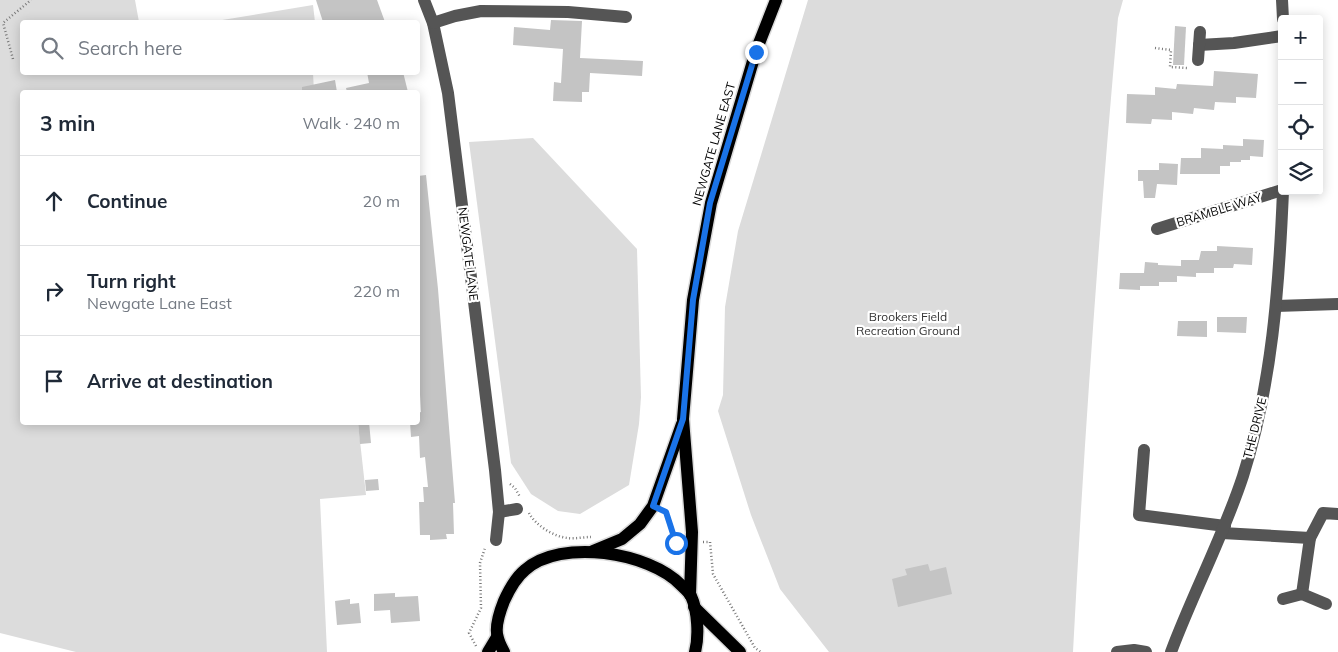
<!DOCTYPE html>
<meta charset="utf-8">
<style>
body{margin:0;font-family:Mulish,sans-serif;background:#f6f6f7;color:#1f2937}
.controls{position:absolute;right:15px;top:15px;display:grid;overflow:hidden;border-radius:5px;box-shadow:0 2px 12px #0003}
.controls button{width:45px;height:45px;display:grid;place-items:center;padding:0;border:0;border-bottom:1px solid #e0e1e3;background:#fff;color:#1f2937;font:25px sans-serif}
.stop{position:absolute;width:15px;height:15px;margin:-11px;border:4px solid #1a73e8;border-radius:50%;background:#fff}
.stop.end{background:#1a73e8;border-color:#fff;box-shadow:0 1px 5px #0008}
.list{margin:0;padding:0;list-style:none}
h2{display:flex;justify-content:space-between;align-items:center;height:65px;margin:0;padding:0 20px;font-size:21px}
h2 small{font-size:16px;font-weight:400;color:#747a83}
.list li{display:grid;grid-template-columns:32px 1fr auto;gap:15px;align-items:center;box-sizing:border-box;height:90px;padding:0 20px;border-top:1px solid #e0e1e3}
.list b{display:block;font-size:19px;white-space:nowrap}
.list p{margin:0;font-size:16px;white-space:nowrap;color:#747a83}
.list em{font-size:16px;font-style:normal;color:#747a83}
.icon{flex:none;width:28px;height:28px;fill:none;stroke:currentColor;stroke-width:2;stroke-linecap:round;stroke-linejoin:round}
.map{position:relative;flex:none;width:1338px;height:652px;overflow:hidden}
.search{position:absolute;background:#fff;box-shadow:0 2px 12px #0003;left:20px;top:20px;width:400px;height:55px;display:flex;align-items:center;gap:12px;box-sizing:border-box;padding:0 18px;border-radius:5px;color:#747a83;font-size:19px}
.panel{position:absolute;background:#fff;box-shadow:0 2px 12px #0003;left:20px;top:90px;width:400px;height:335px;border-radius:5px}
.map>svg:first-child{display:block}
.green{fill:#dcdcdc}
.building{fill:#c4c4c4}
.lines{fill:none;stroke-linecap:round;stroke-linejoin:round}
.major-casing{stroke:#dbdbdb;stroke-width:15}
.path{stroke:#777;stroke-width:2.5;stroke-dasharray:1 2.5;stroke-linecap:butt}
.minor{stroke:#555;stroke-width:12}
.major{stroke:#000;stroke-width:12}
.route{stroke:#1a73e8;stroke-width:6}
.labels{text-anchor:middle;stroke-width:4.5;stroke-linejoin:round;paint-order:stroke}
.street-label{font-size:12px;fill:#000;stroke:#fff}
.park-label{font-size:12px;fill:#333;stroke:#fff}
</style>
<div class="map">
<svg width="1338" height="652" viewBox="0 0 1338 652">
<rect width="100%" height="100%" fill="#fff"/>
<g class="green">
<path d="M0,0h135l4,22h-117v50l291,1 1,19h-292v330l336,1 8,72 -46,4 7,153h-251l-76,-19z"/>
<path d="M808,0h315l-5,18c-19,211 -34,422 -45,634h-244l-49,-63 -29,-74 -33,-104 5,-16 2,-88 13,-76z"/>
<path d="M313,5l2,17h-105z"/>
<path d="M533,138l104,111 4,148 -2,27 -10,61 -49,29 -22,-3 -27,-17 -20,-31 -42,-321z"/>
</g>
<g class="building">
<path d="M316,0h61l8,22h-62z"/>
<path d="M551,20l31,1 -2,37 63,3 -1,15 -52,-3 -1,19h-7v10l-29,-1 1,-19 7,1 2,-34 -50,-4 1,-18 36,3z"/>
<path d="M1175,26l11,1 -2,38h-11z"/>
<path d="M1214,71l44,3 -2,24 -20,-1v6l-21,-1 -1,8 -20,-2 -1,6 -21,-2v8l-20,-1 -1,5 -25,-1 1,-29 28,1v-8l21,2 1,-5 36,2z"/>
<path d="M367,72h36l5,20h-61l-1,-4 23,-5z"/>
<path d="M335,80l2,12h-35v-5z"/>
<path d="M1243,139l21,1 -1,17 -13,-1v4h-9v2h-11v4h-10v8h-40l1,-16h20v-10l22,1v-4l20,1z"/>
<path d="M1159,163l19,1 -1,21 -20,-1 -2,14h-11l-1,-17h-5v-11h21z"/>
<path d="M426,175l12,114 17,214h-2l1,31h-8l1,5 -17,1v-5h-10l-1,-33h5l-1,-15h5l-3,-30 -5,1 -1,-22 -8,1 -1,-15h8v-9l3,-1 -3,-52v-184z"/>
<path d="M1217,246l36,2 -1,17 -18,-1 -1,4h-19v5h-18v4l-19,-1v6h-18v4h-19v4l-21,-1 1,-16h24l1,-11 13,1v2l23,1v-6h18l2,-9h16z"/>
<path d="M1217,317h30l-1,16 -29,-1z"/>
<path d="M1178,321h29v16l-30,-1z"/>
<path d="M358,422h11l2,21 -11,1z"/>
<path d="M378,479l1,11 -13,1 -1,-11z"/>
<path d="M928,564l2,7 16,-4 6,27 -54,13 -6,-28 15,-4 -2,-6z"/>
<path d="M395,593v4l23,-1 2,25 -29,2 -1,-13 -16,1v-17z"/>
<path d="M350,599v5l9,-1 2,20 -24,2 -2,-24z"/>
</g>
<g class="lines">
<g class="major-casing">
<g id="major">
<path d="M593,551l29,-12 18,-15 13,-18 29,-82"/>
<path d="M690,595l2,-63 -9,-113 10,-119 18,-97 45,-152 20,-51"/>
<path d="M694,607l46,45"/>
<path d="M488,652l9,-15"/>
<path d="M504,652c-2,-4 -5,-9 -6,-14 -4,-11 2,-27 6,-37 5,-11 11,-23 21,-31 36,-32 124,-18 156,15 3,3 8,7 10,11 7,15 8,41 4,56"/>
</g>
</g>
<g class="path">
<path d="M1155,48l16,2 -1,17 18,1"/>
<path d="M13,59l-10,-36 28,-23"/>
<path d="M510,484l5,4 5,9"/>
<path d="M665,512l11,31h4"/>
<path d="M529,513c6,12 25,24 39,25 7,1 16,-1 23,-1"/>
<path d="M703,542h7l3,32 42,74 6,4"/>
<path d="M476,646l-7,-13 12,-25 -1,-45 5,-15"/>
</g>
<g class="minor">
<path d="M424,0l9,23 15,70 47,377 4,42 -3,28"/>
<path d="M1282,0l1,19"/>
<path d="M433,23l22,-7 26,-5 87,1 58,5"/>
<path d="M1199,45l35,-2 48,-7"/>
<path d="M1198,60l2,-28"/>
<path d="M1157,229l125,-39"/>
<path d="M1276,306l62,-2"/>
<path d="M1144,450l-5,65 86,11"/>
<path d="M499,512l18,-3"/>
<path d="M1222,533l88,5"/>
<path d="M1302,594l8,-56 13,-25 15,1"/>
<path d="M1283,599l19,-5 24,10"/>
<path d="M1117,652l17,-2 12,2"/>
<path d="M1171,652c22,-59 52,-115 72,-176 29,-92 36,-188 40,-285"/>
</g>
<use href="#major" class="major"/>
</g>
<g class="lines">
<path class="route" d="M676,543l-10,-31 -13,-6 30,-87 10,-119 17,-97 46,-151"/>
</g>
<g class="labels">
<g class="street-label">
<text transform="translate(714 144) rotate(-74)" y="4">NEWGATE LANE EAST</text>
<text transform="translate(1219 210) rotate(-17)" y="4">BRAMBLE WAY</text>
<text transform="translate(468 254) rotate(83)" y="4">NEWGATE LANE</text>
<text transform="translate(1255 428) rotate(-76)" y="4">THE DRIVE</text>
</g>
<g class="park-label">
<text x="908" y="321">Brookers Field<tspan x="908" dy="14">Recreation Ground</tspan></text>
</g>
</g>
</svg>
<div class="controls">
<button>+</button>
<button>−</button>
<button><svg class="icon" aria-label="locate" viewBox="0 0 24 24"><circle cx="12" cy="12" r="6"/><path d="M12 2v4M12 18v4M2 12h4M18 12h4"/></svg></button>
<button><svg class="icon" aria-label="layers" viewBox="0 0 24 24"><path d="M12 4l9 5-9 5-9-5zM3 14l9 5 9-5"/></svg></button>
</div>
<div class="stop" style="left:676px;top:543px"></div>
<div class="stop end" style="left:756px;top:52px"></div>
<div class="search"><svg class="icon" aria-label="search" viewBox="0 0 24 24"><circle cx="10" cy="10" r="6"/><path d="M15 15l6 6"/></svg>Search here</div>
<section class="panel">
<h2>3 min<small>Walk · 240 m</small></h2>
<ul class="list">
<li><svg class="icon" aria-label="ahead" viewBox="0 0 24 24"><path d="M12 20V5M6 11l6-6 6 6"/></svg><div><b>Continue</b></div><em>20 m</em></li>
<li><svg class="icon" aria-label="right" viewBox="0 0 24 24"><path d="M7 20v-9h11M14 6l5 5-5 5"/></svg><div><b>Turn right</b><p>Newgate Lane East</p></div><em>220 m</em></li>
<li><svg class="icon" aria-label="arrive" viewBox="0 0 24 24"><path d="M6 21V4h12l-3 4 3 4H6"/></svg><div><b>Arrive at destination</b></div></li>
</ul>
</section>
</div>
